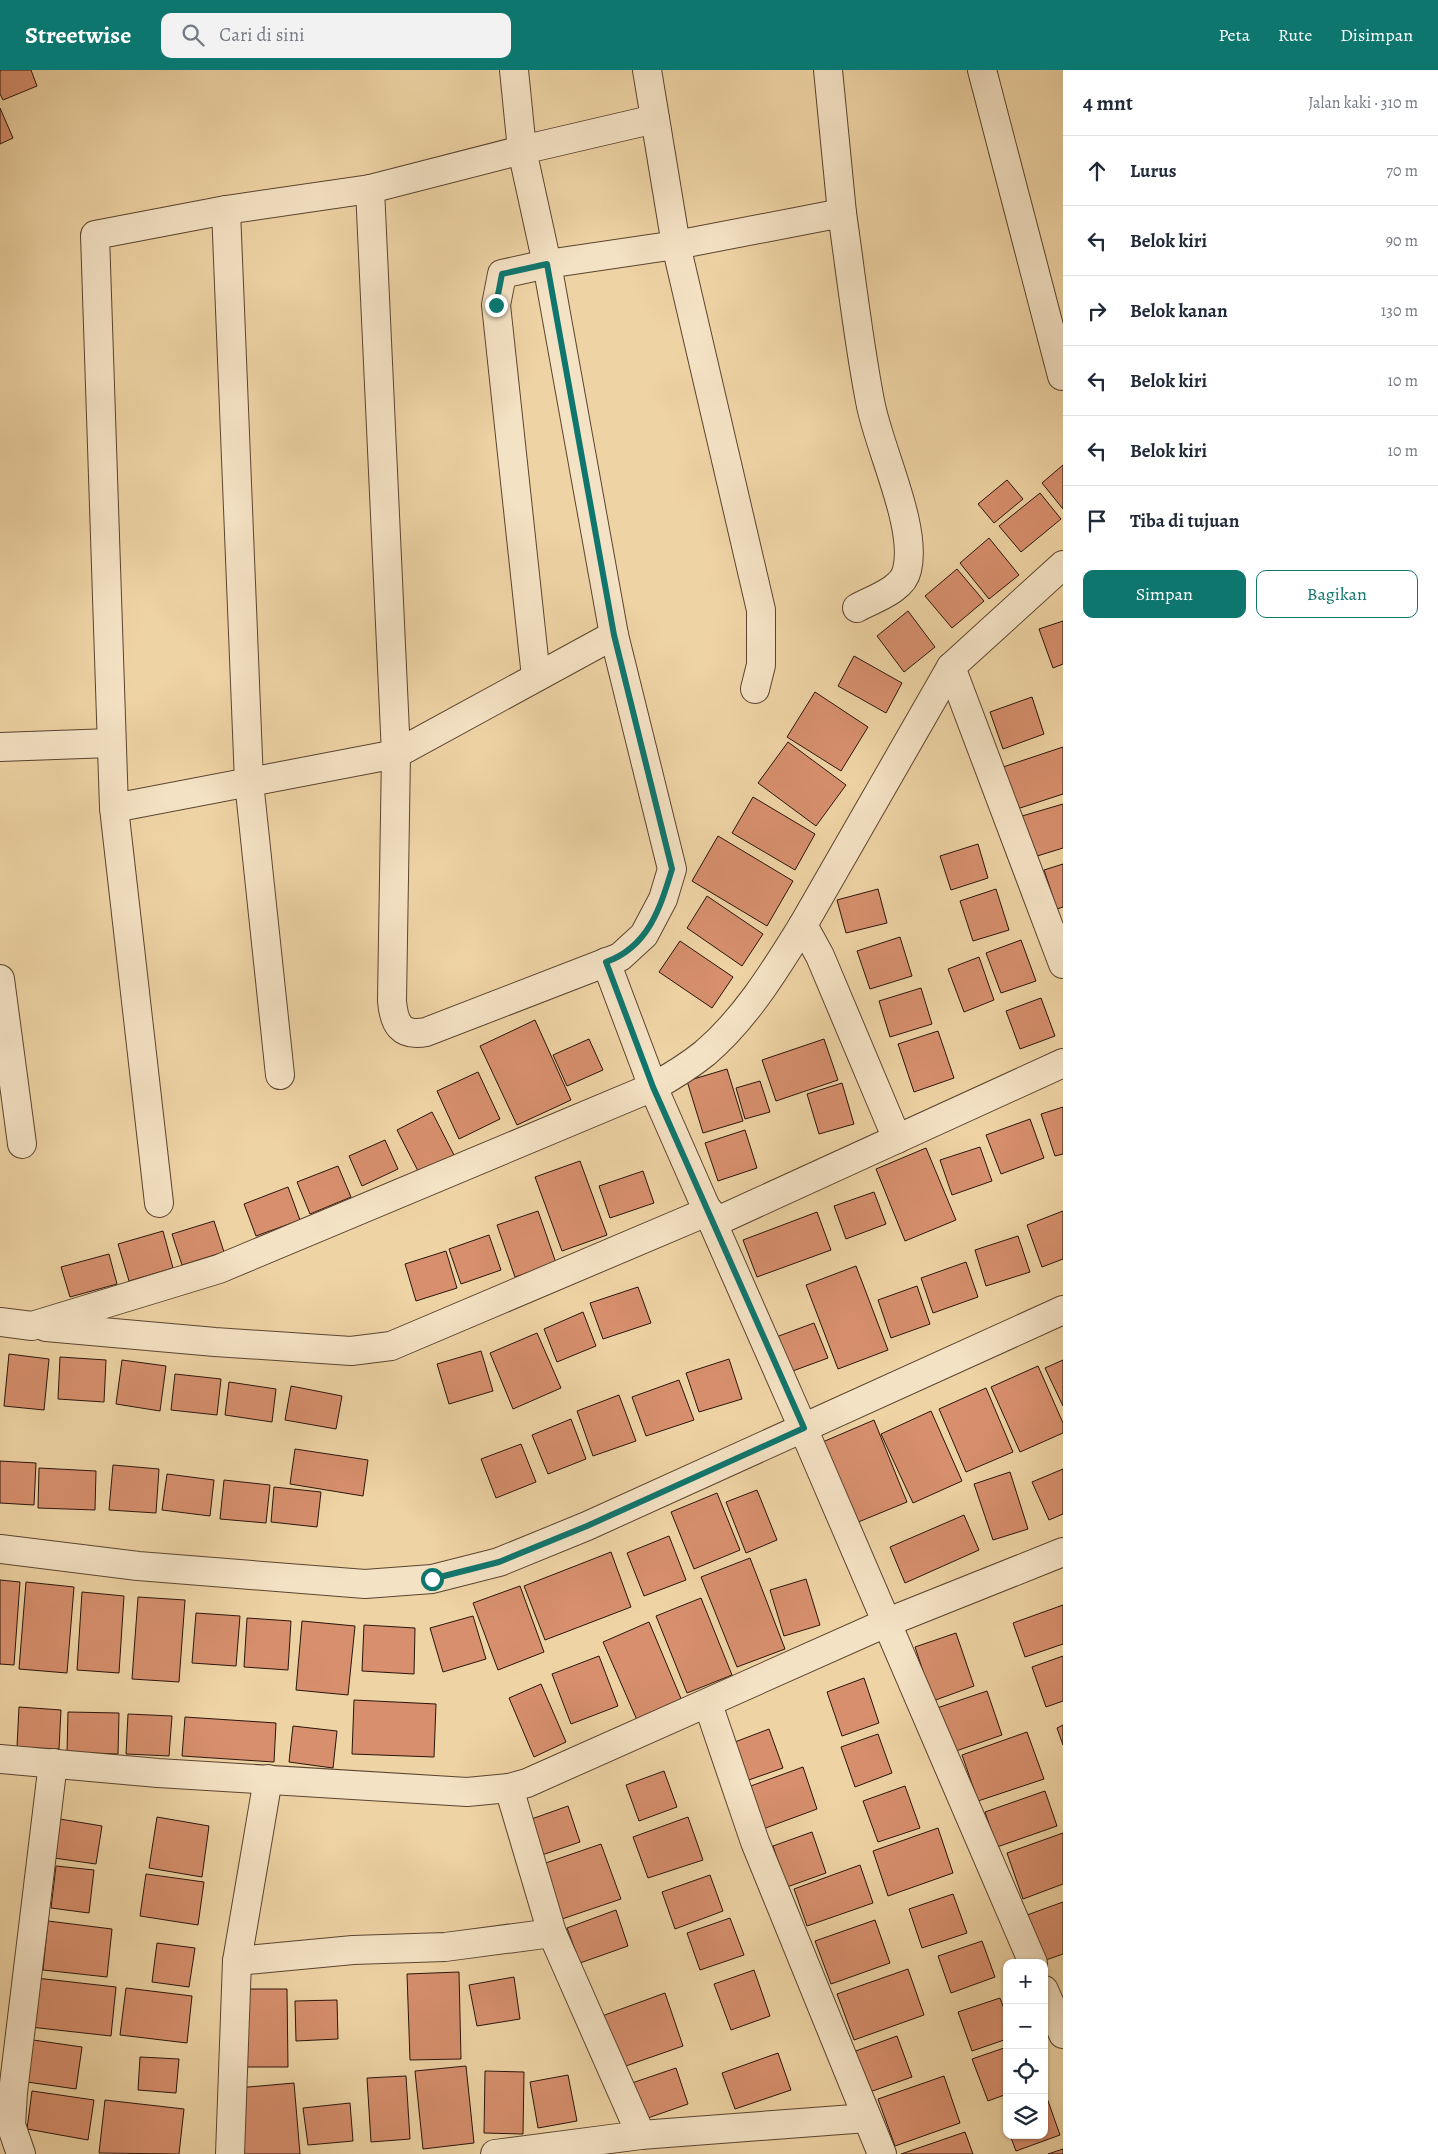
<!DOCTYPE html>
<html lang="id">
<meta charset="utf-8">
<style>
body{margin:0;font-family:Alegreya,serif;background:#f2f2f3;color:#1f2937}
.controls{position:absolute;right:15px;bottom:15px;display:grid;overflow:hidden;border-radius:10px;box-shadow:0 1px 4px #0004}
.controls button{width:45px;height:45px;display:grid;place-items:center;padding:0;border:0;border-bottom:1px solid #e0e1e3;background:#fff;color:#1f2937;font:25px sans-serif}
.stop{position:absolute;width:15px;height:15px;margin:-11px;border:4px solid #0f766e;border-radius:50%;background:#fff}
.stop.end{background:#0f766e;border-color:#fff;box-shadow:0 1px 5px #0008}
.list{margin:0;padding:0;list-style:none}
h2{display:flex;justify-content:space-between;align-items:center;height:65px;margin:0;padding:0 20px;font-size:21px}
h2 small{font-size:16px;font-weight:400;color:#747a83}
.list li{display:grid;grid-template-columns:32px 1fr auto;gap:15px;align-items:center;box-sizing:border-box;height:70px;padding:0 20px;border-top:1px solid #e0e1e3}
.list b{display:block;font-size:19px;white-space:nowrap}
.list em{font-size:16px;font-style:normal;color:#747a83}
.actions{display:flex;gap:10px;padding:15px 20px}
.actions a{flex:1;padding:11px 0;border:1px solid #0f766e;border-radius:10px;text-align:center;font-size:18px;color:#0f766e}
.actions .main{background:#0f766e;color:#fff}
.icon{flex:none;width:28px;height:28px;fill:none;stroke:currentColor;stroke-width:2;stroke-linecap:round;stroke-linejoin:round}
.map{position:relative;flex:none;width:1063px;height:2084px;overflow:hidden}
header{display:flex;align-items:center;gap:30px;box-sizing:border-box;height:70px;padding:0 25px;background:#0f766e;color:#fff}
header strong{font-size:24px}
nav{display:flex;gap:28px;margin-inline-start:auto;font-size:18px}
.search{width:350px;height:45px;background:#f2f2f3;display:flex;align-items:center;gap:12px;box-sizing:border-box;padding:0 18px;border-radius:10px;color:#747a83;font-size:19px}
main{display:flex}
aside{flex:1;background:#fff}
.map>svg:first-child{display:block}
.building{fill:#d78f6d;stroke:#2a150a}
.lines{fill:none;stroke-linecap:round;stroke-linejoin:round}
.street-casing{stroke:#5b4430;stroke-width:30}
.street{stroke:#f4e2c4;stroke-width:28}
.route{stroke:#0f766e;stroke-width:6}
</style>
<header>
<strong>Streetwise</strong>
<div class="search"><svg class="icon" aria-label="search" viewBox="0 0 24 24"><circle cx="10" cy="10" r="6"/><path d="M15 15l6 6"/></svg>Cari di sini</div>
<nav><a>Peta</a><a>Rute</a><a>Disimpan</a></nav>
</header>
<main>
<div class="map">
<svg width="1063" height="2084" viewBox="0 0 1063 2084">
<rect width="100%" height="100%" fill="#eed3a4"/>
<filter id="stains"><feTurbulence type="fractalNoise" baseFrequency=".004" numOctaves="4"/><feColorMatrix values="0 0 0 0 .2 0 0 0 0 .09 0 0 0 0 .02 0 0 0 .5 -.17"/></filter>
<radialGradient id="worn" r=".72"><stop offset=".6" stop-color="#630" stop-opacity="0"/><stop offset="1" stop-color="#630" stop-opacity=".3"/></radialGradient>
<g class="building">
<path d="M0,0h31l6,16 -34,14 -3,-6z"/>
<path d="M0,38l13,30 -13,6z"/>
<path d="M1063,395v44l-21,-26z"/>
<path d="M1007,410l16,19 -29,24 -16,-19z"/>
<path d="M1040,423l21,26 -40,33 -22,-26z"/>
<path d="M989,468l30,37 -30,24 -29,-36z"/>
<path d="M957,499l27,32 -32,27 -27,-32z"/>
<path d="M908,541l27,36 -31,25 -27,-36z"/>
<path d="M1063,551v43l-10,4 -14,-39z"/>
<path d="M854,586l48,27 -16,30 -48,-27z"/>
<path d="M815,622l53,35 -27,44 -54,-34z"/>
<path d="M1032,627l12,37 -41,15 -13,-37z"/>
<path d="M788,672l58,43 -30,41 -58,-43z"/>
<path d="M1063,677v47l-52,17 -14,-42z"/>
<path d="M753,727l62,37 -20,36 -63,-37z"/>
<path d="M1063,734v44l-29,9 -12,-41z"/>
<path d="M718,766l75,45 -26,45 -75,-45z"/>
<path d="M978,774l10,34 -37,12 -11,-34z"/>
<path d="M1063,794v43l-6,2 -13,-39z"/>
<path d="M878,819l9,34 -41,10 -9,-33z"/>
<path d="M996,819l13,41 -36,11 -13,-40z"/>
<path d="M707,826l56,38 -21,32 -55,-38z"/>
<path d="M900,867l12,39 -42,13 -13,-38z"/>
<path d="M1021,870l15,41 -35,12 -15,-40z"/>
<path d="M680,871l53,36 -21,31 -53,-36z"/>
<path d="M979,887l15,43 -30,12 -16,-43z"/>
<path d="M921,918l11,36 -42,13 -11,-36z"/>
<path d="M1041,928l14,38 -35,13 -14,-38z"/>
<path d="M535,950l36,80 -54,25 -37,-79z"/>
<path d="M938,961l16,47 -40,14 -16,-48z"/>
<path d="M589,969l14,31 -36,16 -14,-31z"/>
<path d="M824,969l14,41 -62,21 -14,-41z"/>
<path d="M727,999l16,52 -40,12 -16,-52z"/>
<path d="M478,1002l22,47 -41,20 -22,-48z"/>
<path d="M760,1011l10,31 -25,7 -9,-31z"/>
<path d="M842,1013l12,41 -35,10 -12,-40z"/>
<path d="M1063,1037v47l-8,2 -14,-42z"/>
<path d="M432,1042l22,43 -35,18 -22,-43z"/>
<path d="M1030,1049l14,39 -43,16 -15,-39z"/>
<path d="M745,1060l12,38 -39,13 -13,-38z"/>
<path d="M385,1070l13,29 -36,17 -13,-30z"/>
<path d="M980,1077l12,34 -40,14 -12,-35z"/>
<path d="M926,1078l30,72 -51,21 -29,-72z"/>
<path d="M580,1091l27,74 -45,16 -27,-74z"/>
<path d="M338,1096l13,31 -41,17 -13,-32z"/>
<path d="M643,1101l11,32 -44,15 -11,-32z"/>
<path d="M288,1117l12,33 -44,16 -12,-32z"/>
<path d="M874,1122l12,32 -40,15 -12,-33z"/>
<path d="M538,1141l18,52 -41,14 -18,-52z"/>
<path d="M1063,1141v48l-21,8 -15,-42z"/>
<path d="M817,1142l14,38 -74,27 -14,-37z"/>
<path d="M214,1151l10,31 -42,13 -10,-31z"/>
<path d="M163,1161l10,37 -44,13 -11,-37z"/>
<path d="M489,1165l12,35 -40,14 -12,-35z"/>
<path d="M1018,1166l12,36 -44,14 -11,-36z"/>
<path d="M446,1181l11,37 -41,13 -11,-37z"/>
<path d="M109,1184l8,30 -47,13 -9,-30z"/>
<path d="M966,1192l12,35 -45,16 -12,-35z"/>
<path d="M856,1196l32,84 -50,19 -32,-84z"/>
<path d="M917,1216l13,38 -39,14 -13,-38z"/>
<path d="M638,1217l13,36 -48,16 -13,-36z"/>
<path d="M583,1242l13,34 -39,16 -13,-33z"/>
<path d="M814,1253l14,35 -38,14 -14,-35z"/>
<path d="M537,1263l24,55 -48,21 -23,-56z"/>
<path d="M481,1281l12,40 -44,13 -12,-40z"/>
<path d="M9,1284l40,5 -5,51 -40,-4z"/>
<path d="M60,1287l46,3 -2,42 -46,-3z"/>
<path d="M729,1289l13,40 -43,13 -13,-39z"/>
<path d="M122,1290l44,6 -6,45 -44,-7z"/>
<path d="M1063,1290v46l-18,-38z"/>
<path d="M1038,1296l25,57v10l-43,19 -29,-65z"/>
<path d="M175,1304l46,5 -4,36 -46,-5z"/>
<path d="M679,1310l15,40 -48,16 -14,-39z"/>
<path d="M229,1312l47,7 -4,33 -47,-7z"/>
<path d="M291,1316l51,10 -6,33 -51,-9z"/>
<path d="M986,1318l27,64 -47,20 -27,-63z"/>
<path d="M619,1325l17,46 -43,15 -16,-45z"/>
<path d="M931,1341l31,70 -49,22 -32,-69z"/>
<path d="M571,1349l15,40 -38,15 -16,-39z"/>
<path d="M874,1350l33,82 -56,23 -33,-81z"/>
<path d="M521,1374l15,38 -40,16 -15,-39z"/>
<path d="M295,1379l73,11 -5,36 -73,-12z"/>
<path d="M0,1391l36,2 -2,42 -34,-2z"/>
<path d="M113,1395l46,4 -3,44 -47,-3z"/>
<path d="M39,1398l57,3 -1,39 -57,-2z"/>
<path d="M1063,1399v45l-14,6 -17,-38z"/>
<path d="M1010,1402l18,57 -35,11 -19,-56z"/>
<path d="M167,1404l47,6 -4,36 -48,-6z"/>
<path d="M224,1410l46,5 -4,38 -46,-4z"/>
<path d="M274,1417l47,5 -4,35 -46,-5z"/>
<path d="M757,1420l20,50 -31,13 -20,-51z"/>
<path d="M717,1423l23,57 -46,19 -23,-57z"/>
<path d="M964,1445l15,35 -74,33 -15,-36z"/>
<path d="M669,1466l17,44 -42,16 -17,-43z"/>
<path d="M611,1482l20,55 -86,33 -21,-54z"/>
<path d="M750,1488l35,91 -48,18 -36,-90z"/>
<path d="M806,1509l14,46 -36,11 -14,-46z"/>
<path d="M0,1510l20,2 -6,83 -14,-1z"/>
<path d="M26,1512l48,5 -7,86 -48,-4z"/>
<path d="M520,1516l24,66 -46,18 -25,-67z"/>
<path d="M82,1522l42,4 -5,77 -42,-3z"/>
<path d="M138,1527l47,3 -6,82 -47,-3z"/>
<path d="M701,1528l31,77 -45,18 -31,-77z"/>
<path d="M1063,1535v39l-38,13 -12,-34z"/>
<path d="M196,1543l44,3 -4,50 -44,-3z"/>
<path d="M473,1546l13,43 -43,13 -13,-44z"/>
<path d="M247,1548l44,3 -3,49 -44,-3z"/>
<path d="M302,1551l53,5 -7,69 -52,-5z"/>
<path d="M649,1552l33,79 -45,19 -34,-78z"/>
<path d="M364,1555l51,3 -1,46 -52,-3z"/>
<path d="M956,1563l18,53 -41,15 -18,-54z"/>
<path d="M599,1586l19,50 -47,18 -19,-50z"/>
<path d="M1063,1586v45l-17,6 -14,-40z"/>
<path d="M864,1608l15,45 -37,13 -15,-44z"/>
<path d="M541,1614l25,58 -32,15 -25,-59z"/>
<path d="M987,1621l15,44 -49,17 -16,-44z"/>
<path d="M354,1630l82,4 -2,53 -82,-3z"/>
<path d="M19,1637l42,3 -2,39 -42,-2z"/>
<path d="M68,1642l51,1 -1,41 -51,-2z"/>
<path d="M128,1644l44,2 -3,40 -43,-2z"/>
<path d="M185,1647l91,6 -2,39 -92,-6z"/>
<path d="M1063,1655v20l-6,-17z"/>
<path d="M293,1656l44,5 -4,37 -44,-6z"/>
<path d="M769,1659l14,39 -43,15 -13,-38z"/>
<path d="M1027,1662l17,47 -66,22 -16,-46z"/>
<path d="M878,1664l14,39 -37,14 -14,-40z"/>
<path d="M803,1697l14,42 -54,20 -15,-42z"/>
<path d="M664,1701l13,36 -38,14 -13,-36z"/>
<path d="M905,1716l15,42 -42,14 -15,-41z"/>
<path d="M1045,1721l12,35 -60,21 -12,-35z"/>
<path d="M568,1736l12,36 -41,14 -13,-35z"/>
<path d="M157,1747l52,9 -7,51 -53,-9z"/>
<path d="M688,1747l15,43 -55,18 -15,-41z"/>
<path d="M60,1749l42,7 -6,38 -42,-6z"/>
<path d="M938,1758l15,45 -65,23 -15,-45z"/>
<path d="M812,1762l14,41 -39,14 -14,-41z"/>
<path d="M1063,1763v51l-40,15 -16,-46z"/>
<path d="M601,1774l20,55 -65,22 -19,-55z"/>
<path d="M860,1795l13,38 -66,23 -13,-37z"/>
<path d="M56,1796l38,4 -5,43 -38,-5z"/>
<path d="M146,1804l58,8 -6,43 -58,-9z"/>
<path d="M710,1805l13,36 -48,18 -13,-37z"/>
<path d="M953,1824l14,39 -45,15 -13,-39z"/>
<path d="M1063,1832v52l-20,7 -16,-46z"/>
<path d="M616,1840l12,36 -48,17 -13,-35z"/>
<path d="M730,1848l14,37 -44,15 -13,-37z"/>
<path d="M875,1850l15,43 -59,21 -16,-43z"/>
<path d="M48,1851l64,8 -5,48 -64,-7z"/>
<path d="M982,1871l13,36 -44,16 -13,-37z"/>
<path d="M157,1873l38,5 -6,39 -37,-5z"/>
<path d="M908,1899l16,46 -70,25 -17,-46z"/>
<path d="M754,1900l16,46 -39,14 -17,-46z"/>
<path d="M459,1902l2,87 -51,1 -3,-86z"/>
<path d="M514,1907l6,42 -43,7 -8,-41z"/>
<path d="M36,1908l80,9 -5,49 -81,-9z"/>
<path d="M126,1918l66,8 -5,47 -67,-8z"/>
<path d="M238,1919h49l1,78h-49z"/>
<path d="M665,1923l18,53 -63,22 -18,-52z"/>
<path d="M1000,1928l7,19v22l-35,12 -14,-39z"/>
<path d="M337,1930l1,39 -42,2 -1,-40z"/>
<path d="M897,1966l15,41 -45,16 -14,-41z"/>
<path d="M33,1970l49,7 -6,42 -49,-7z"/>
<path d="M1007,1977v47l-19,7 -16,-42z"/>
<path d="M778,1983l13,37 -56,19 -13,-36z"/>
<path d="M140,1987l39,2 -3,34 -38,-3z"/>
<path d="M466,1996l8,77 -51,6 -8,-78z"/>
<path d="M676,1998l12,36 -43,15 -13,-36z"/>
<path d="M485,2001l39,1 -1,62 -39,-1z"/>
<path d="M568,2005l9,46 -39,7 -8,-46z"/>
<path d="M406,2006l4,63 -39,3 -4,-64z"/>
<path d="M944,2006l16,47 -65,23 -17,-47z"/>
<path d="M294,2013l6,71h-57l-6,-66z"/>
<path d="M32,2021l62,9 -6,40 -61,-11z"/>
<path d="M1047,2028l13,37 -44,16 -6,-16h34v-36z"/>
<path d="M105,2030l79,9 -5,45 -80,-1z"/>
<path d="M350,2033l3,38 -45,4 -5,-37z"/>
<path d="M965,2062l8,22h-72z"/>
<path d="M1063,2079v5h-15z"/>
</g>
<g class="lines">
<g class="street-casing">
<g id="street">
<path d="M514,0l8,80 25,114 67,371 58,234 -9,30 -19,36 -24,22 -194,75c-25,5 -32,-8 -34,-31l4,-247 -26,-565 152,-39 133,-31"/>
<path d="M647,0l29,175 85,365v55l-6,24"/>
<path d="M828,0l14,143"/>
<path d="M982,0l80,306"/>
<path d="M951,597l112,297"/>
<path d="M536,607l-40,-372 6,-31 45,-10 129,-19 166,-32c9,62 16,126 28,188 8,46 48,125 37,169 -4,20 -34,29 -50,38"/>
<path d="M0,677l111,-4"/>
<path d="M114,738l282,-54 218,-119"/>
<path d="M803,855l17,31 77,183"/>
<path d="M606,892l47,125 150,341 230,535"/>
<path d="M0,909l22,165"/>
<path d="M280,1005l-31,-293 -23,-572 144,-21"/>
<path d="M159,1133l-45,-395 -19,-573 131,-25"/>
<path d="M713,1153l350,-160"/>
<path d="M0,1252l32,4 187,-57 434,-182c18,-10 36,-21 52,-34 41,-35 70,-83 98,-128l148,-258 112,-102"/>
<path d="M46,1257l169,15 136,9 40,-5 318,-135"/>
<path d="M0,1479l138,17 227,18 67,-5 67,-17 88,-36 476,-216"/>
<path d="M708,1634l47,138 127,312"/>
<path d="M0,1689l158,14 309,19 42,-4 18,-5 361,-161 175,-70"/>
<path d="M509,1718l43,145 89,202"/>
<path d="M237,1891l116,-11 92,-3 107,-14"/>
<path d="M1044,1920l19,44"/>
<path d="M21,2084l-10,-29 2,-33 40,-329"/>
<path d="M230,2084l7,-193 31,-182"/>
<path d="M495,2084l146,-19 226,-17"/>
</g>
</g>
<use href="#street" class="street"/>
</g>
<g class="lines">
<path class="route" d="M432,1509l67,-17 88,-36 217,-98 -151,-341 -47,-125c42,-15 54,-53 66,-93l-58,-234 -67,-371 -45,10 -6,31"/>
</g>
<rect width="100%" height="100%" filter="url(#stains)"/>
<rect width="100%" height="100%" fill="url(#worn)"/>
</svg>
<div class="controls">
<button>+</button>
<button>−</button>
<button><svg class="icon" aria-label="locate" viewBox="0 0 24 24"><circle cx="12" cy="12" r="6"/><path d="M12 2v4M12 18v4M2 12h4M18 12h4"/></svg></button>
<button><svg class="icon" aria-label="layers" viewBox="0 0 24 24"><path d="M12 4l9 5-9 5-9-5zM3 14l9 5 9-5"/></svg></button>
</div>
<div class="stop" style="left:432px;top:1509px"></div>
<div class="stop end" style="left:496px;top:235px"></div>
</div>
<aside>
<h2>4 mnt<small>Jalan kaki · 310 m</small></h2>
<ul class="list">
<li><svg class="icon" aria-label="ahead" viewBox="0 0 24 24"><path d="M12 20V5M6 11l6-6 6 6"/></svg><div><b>Lurus</b></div><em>70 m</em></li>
<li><svg class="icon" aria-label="left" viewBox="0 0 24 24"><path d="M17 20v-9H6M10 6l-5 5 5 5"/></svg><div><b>Belok kiri</b></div><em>90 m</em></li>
<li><svg class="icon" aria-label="right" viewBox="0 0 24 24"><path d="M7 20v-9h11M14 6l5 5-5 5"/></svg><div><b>Belok kanan</b></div><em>130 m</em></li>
<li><svg class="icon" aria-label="left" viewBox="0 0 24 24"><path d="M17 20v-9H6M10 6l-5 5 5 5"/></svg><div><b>Belok kiri</b></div><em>10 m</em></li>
<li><svg class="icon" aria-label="left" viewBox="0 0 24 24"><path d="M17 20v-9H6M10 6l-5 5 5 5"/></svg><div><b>Belok kiri</b></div><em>10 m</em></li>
<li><svg class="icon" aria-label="arrive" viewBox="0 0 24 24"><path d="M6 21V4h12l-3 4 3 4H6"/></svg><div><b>Tiba di tujuan</b></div></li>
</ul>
<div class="actions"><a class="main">Simpan</a><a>Bagikan</a></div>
</aside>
</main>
